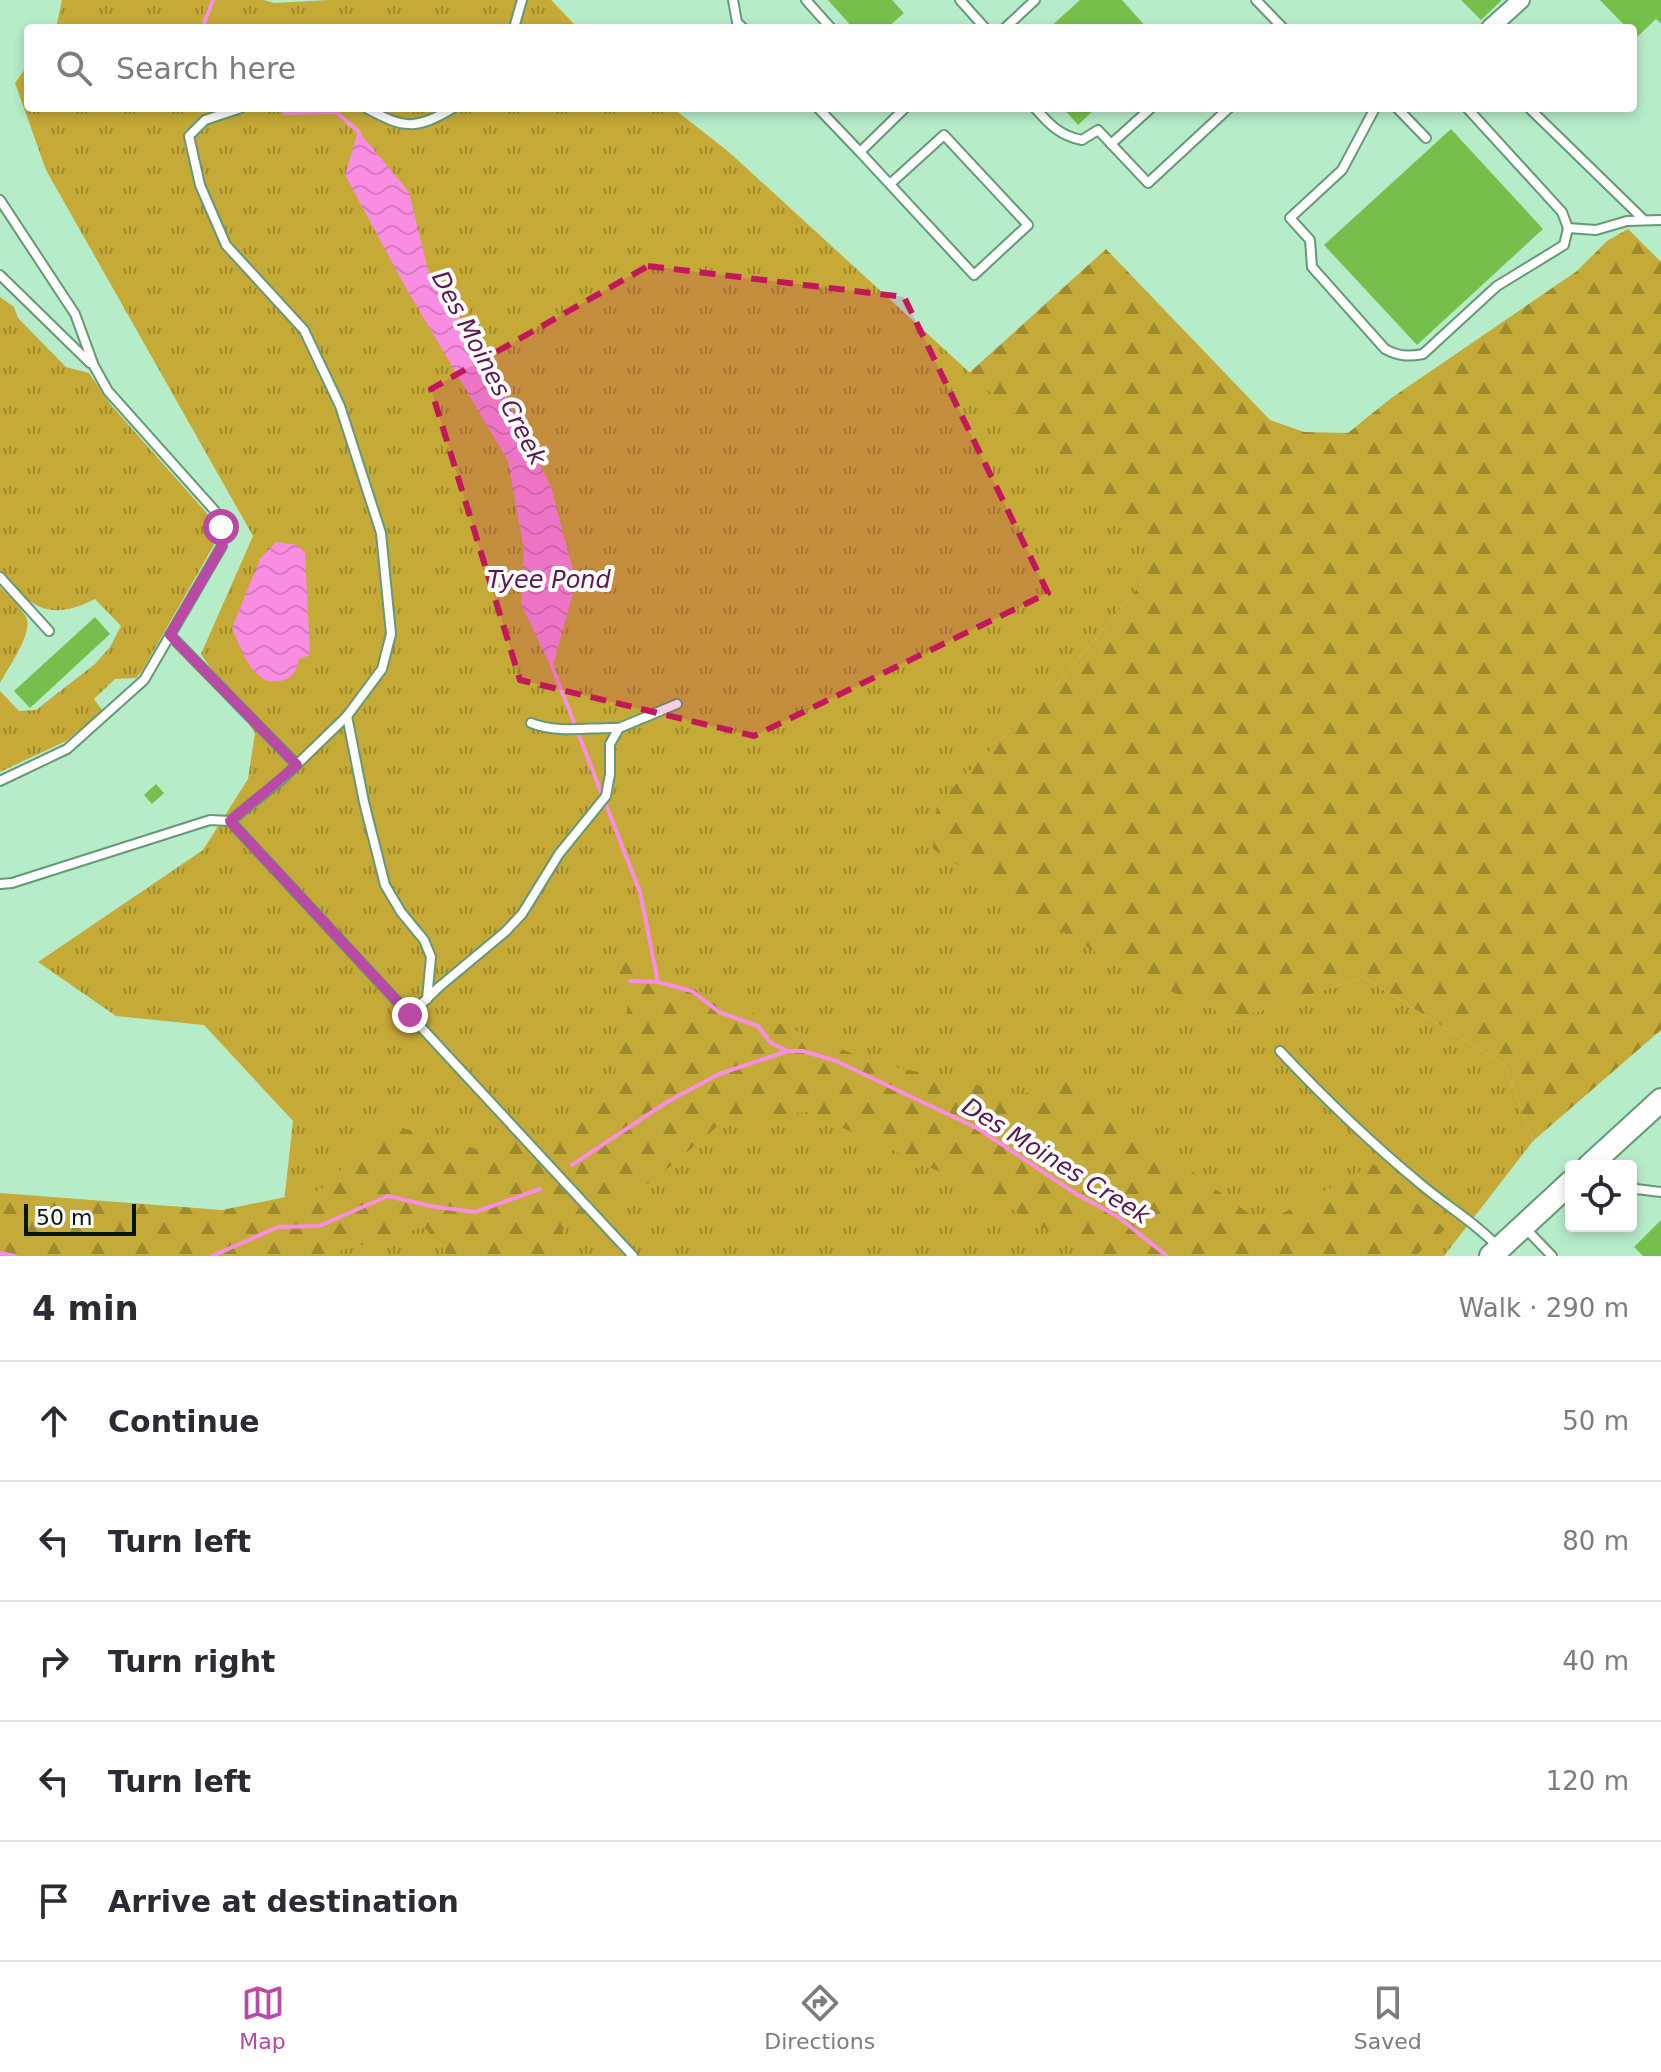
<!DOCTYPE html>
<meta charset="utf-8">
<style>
body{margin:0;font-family:"DejaVu Sans",sans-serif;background:#f7f7f7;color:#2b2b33}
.controls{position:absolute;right:24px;bottom:24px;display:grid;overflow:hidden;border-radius:8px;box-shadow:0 4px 12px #0003}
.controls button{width:72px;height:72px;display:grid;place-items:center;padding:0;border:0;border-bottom:2px solid #e1e1e2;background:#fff;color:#2b2b33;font:40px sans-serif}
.scale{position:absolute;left:24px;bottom:20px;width:112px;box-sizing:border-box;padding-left:8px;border:4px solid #04180c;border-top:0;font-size:22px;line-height:28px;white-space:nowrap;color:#04180c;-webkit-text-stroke:6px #fefefe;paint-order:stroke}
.stop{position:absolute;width:24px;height:24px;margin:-18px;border:6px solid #b949a5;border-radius:50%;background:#fff}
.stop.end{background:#b949a5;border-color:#fff;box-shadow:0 2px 8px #0008}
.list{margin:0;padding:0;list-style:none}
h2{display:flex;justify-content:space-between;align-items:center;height:104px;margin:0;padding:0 32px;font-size:34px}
h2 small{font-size:26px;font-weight:400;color:#7c7c81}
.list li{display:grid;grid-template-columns:52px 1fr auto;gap:24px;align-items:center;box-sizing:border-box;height:120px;padding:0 32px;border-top:2px solid #e1e1e2}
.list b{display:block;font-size:30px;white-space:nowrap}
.list em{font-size:26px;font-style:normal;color:#7c7c81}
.icon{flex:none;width:44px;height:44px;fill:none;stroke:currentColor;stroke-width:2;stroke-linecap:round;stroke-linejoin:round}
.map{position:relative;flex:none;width:1661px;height:1256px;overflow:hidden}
.search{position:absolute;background:#fff;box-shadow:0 4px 12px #0003;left:24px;right:24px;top:24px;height:88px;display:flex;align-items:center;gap:20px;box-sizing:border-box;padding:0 28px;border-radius:8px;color:#7c7c81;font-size:30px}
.sheet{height:704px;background:#fff}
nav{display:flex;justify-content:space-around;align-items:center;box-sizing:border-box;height:112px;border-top:2px solid #e1e1e2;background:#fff;font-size:22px;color:#7c7c81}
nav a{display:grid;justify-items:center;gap:4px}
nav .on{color:#b949a5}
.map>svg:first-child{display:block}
.grass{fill:url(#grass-tufts)}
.forest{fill:url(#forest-firs)}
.water{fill:url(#water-waves)}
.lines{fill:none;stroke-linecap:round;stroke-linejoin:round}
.stream{stroke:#f98de2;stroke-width:4}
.building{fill:#77bf4d}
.service-casing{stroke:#659877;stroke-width:12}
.minor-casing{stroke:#659877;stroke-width:20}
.secondary-casing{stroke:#659877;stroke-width:26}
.service{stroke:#fff;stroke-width:8}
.minor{stroke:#fff;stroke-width:16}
.secondary{stroke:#fff;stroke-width:22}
.route{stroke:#b949a5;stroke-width:10}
.marked{fill:#c2185b;fill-opacity:0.2;stroke:#c2185b;stroke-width:6;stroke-dasharray:16 10;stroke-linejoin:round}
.labels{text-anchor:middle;stroke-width:8;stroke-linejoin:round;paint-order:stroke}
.water-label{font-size:24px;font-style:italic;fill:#5a184e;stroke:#fefefe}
</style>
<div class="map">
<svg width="1661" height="1256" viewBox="0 0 1661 1256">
<defs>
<pattern id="grass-tufts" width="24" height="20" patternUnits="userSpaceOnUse" patternTransform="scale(2)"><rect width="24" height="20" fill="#c5aa37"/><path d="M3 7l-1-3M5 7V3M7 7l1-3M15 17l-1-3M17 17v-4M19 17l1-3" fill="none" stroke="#9e892d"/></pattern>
<pattern id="forest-firs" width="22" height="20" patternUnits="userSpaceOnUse" patternTransform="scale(2)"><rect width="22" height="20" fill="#c4aa39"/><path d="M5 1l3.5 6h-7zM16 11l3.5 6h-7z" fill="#9d892e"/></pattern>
<pattern id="water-waves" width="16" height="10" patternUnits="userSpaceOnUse" patternTransform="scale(2)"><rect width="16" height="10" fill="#f98de2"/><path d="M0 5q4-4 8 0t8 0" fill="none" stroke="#d479c1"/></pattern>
</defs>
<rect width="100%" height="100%" fill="#b6ecc8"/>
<g class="grass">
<path d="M62,0h202l10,3 55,-3h222l27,28h-522z"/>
<path d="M28,65v43h645l57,45 427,391 -17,41 -80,96 -122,122 297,216 128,-42 142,88 28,76 -89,115h-1166l15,-135 -89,-96 -88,-9 -78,-54 165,-112 45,-71 7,-46 -54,-79 52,-118 -207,-366 -31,-87z"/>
<path d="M0,297l14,10 4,11 48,49 23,6 22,32 101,114 5,15 -3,11 -72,126 -6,7 -21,1 -21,20 9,12 -37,30 -66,31v-81l19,20 17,-1 59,-46 15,-17 11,-21 -26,-27c-46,23 -63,9 -95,-26z"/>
<path d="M0,587c9,9 20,19 26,30 8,15 -18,51 -26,66z"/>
</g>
<g class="forest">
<path d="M1628,229l33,33v768l-128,111 -28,-76 -142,-88 -127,42 -108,-46 -195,-124 4,-46 123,-122 80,-96 16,-41 -187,-171 137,-124 164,171 34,12 44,1 42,-34 187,-128 30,-30z"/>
<path d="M615,957l258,105 148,33 62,-21 86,81 94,69 111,-60 71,65 -30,27h-322l-122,-70 -163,-74 -83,8 -75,63 -83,39 -14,31 -12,3h-92l-25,-29 -103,29h-321v-63l222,17 98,-20 68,-66 92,26 76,-19 58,-54 14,-72z"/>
</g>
<g class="water">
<path d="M358,131l51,61 19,78 57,85 66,132 25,95 -24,87 -31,-65 3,-54 -16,-89 -102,-173 -61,-113z"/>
<path d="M276,542l21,3 8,8 5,102 -11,4c-3,12 -5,19 -19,22 -27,6 -39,-32 -48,-53l28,-69z"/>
</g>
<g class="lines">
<g class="stream">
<path d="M202,28l11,-28"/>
<path d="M284,113l52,-1 22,19 2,5"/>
<path d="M552,666l88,226 18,90"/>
<path d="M630,981l28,1 34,9 27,21 39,14 13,17 17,8h15l33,10 141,67 101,67 39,21 50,40"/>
<path d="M572,1165l95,-63 52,-28 69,-23"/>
<path d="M0,1253l15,3"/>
<path d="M212,1256l66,-29 41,-1 69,-30 42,10 45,6 65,-23"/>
</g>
</g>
<g class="building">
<path d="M828,0h64l12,13 -17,15h-34z"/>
<path d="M1080,0h42l25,28h-98z"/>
<path d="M1461,0h41l-21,20z"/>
<path d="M1600,0h61v24l-5,-5 -20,19 -3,-10h-6z"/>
<path d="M1063,108h33l-18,17z"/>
<path d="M1451,129l92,100 -126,116 -93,-100z"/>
<path d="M95,617l15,17 -80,74 -16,-17z"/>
<path d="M156,784l8,9 -12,11 -8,-9z"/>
<path d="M1661,1220v36h-18l-9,-9z"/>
</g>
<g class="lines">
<g class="service-casing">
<g id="service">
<path d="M733,0l4,22 6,6"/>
<path d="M806,0l25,28"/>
<path d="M960,0l25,28"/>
<path d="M1256,0l27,28"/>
<path d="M514,28l8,-28"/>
<path d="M1005,28l30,-28"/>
<path d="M366,108c37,20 49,23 87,0"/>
<path d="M818,108l42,44 45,-44"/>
<path d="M1035,108c14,16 25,28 47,32l16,-10 50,53 81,-75"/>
<path d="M1375,108l-33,62 -52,48 20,22 2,27 73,82c13,7 23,8 38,5l74,-68 67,-41 4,-17 -6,-16 -95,-104"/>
<path d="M1397,108l29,30"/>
<path d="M1529,108l115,112"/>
<path d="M1111,144l40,-36"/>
<path d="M860,152l114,123 54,-50 -84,-90 -54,49"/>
<path d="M0,200l75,114 19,52 14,25 107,120 6,16 1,19 -78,134 -77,69 -67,32"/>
<path d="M1568,228l28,2 31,-9 34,-1"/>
<path d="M0,275l90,88"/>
<path d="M0,577l49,54"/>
<path d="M170,635l127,130"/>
<path d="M347,716l17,86 21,83 16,27 23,28 7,17 -4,42"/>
<path d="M531,723c28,11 58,4 88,5"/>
<path d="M230,821l403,435"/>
<path d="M0,884l12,-1 198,-63 20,1 52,-42 65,-63 35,-47 9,-35 -10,-101 -41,-127 -36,-76 -78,-85 -26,-60 -11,-49 16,-16 36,-12"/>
<path d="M410,1015l29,-28 66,-55 17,-18 37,-60 47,-58 4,-22v-30l9,-16 58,-24"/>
<path d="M1280,1051c45,48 92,93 143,135 25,21 53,37 76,62"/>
<path d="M1631,1185l5,4 25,3"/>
<path d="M1525,1228l27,28"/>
</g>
</g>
<g class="minor-casing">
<path id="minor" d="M1490,28l31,-28"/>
</g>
<g class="secondary-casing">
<g id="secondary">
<path d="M1589,1166l72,-66"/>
<path d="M1491,1256l80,-74"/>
</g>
</g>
<use href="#service" class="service"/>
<use href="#minor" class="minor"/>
<use href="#secondary" class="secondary"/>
</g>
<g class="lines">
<path class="route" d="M221,527l1,19 -52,89 127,130 -67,56 180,194"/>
</g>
<path class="marked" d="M648,266l256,31 144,296 -294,143 -234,-56 -89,-291z"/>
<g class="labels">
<g class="water-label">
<text transform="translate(489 368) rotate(62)" y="8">Des Moines Creek</text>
<text x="549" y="588">Tyee Pond</text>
<text transform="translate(1056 1161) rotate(32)" y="8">Des Moines Creek</text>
</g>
</g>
</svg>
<div class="controls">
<button><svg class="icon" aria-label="locate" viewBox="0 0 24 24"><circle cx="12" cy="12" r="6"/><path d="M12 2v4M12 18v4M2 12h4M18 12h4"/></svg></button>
</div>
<div class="scale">50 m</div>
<div class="stop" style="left:221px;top:527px"></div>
<div class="stop end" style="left:410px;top:1015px"></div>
<div class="search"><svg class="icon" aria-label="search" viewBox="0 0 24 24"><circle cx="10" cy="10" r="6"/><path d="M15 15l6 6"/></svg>Search here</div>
</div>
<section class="sheet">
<h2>4 min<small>Walk · 290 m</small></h2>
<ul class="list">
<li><svg class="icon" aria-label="ahead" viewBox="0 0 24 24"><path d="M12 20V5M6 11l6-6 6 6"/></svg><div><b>Continue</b></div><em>50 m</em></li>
<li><svg class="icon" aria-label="left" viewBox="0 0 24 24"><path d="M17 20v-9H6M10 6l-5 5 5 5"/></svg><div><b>Turn left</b></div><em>80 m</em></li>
<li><svg class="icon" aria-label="right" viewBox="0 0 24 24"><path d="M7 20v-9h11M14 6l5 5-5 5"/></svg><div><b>Turn right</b></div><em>40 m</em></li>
<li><svg class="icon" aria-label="left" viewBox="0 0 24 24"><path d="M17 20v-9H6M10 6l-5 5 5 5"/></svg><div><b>Turn left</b></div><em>120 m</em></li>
<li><svg class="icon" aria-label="arrive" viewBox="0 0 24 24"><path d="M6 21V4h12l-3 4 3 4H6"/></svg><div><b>Arrive at destination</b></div></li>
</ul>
</section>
<nav>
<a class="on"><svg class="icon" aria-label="map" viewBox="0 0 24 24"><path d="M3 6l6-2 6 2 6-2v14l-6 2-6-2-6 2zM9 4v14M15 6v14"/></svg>Map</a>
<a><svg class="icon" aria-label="directions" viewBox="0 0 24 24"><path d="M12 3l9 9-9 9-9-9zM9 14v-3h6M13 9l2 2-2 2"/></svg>Directions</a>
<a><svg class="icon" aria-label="saved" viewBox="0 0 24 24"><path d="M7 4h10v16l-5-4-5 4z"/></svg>Saved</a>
</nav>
